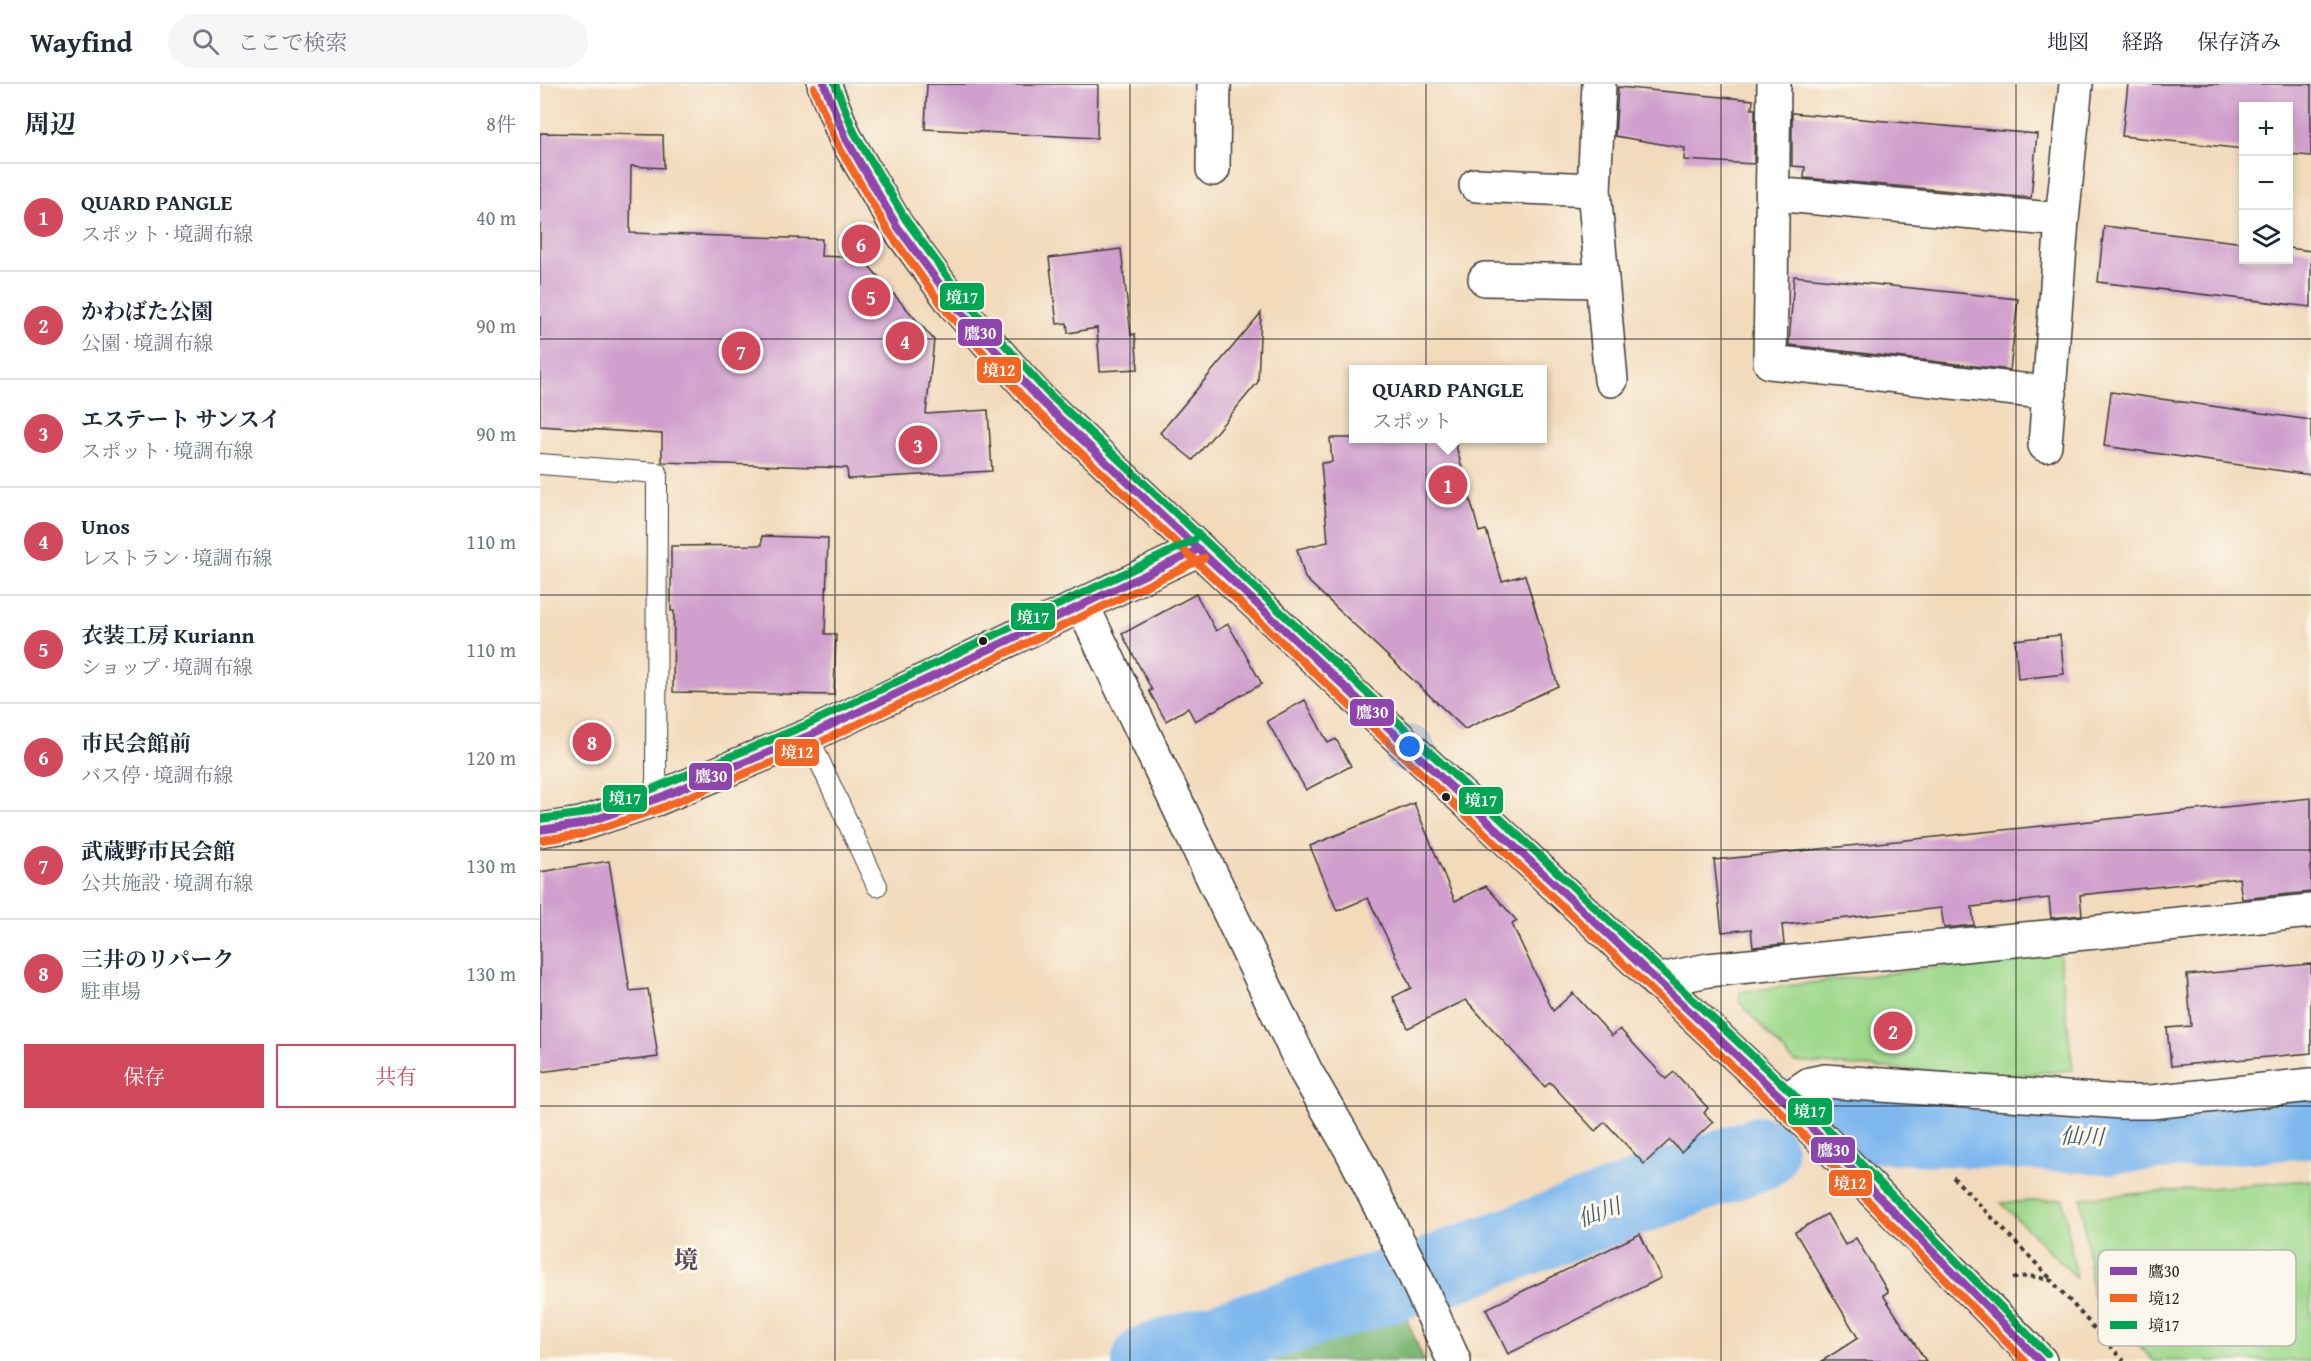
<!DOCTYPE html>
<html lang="ja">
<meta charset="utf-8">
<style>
body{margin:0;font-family:"Gentium Book Plus","Noto Serif JP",serif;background:#f6f6f7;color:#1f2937}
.controls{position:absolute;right:18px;top:18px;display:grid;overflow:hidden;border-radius:0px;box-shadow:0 3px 9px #0003}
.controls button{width:54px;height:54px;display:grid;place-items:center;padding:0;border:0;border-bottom:2px solid #e0e1e3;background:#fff;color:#1f2937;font:30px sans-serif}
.you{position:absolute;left:870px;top:663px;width:21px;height:21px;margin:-15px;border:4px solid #fff;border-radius:50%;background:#1a73e8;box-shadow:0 0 0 9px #1a73e833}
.badge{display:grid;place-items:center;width:39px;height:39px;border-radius:50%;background:#d1495b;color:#fff;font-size:20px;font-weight:700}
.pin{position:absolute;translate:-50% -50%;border:3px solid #fff;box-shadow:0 2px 6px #0006}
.popup{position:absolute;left:809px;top:281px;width:198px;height:78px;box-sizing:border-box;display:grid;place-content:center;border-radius:0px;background:#fff;filter:drop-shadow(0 2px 4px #0005);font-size:20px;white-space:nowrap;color:#747a83}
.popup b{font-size:22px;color:#1f2937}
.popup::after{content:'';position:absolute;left:50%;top:100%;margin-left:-12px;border:12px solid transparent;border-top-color:#fff}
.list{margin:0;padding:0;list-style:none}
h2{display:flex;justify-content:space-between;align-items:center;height:78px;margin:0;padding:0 24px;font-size:26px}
h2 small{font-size:20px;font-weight:400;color:#747a83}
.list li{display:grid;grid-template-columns:39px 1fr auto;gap:18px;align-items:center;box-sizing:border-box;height:108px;padding:0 24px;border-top:2px solid #e0e1e3}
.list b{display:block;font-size:22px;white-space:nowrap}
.list p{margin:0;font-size:20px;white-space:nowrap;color:#747a83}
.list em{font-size:20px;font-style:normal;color:#747a83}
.actions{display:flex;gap:12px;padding:18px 24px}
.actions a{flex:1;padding:14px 0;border:2px solid #d1495b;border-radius:0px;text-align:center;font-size:21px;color:#d1495b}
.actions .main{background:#d1495b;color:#fff}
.icon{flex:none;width:33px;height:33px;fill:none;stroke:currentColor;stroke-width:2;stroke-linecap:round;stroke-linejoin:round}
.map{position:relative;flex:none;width:1771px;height:1277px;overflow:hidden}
header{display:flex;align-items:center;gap:36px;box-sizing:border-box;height:84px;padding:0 30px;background:#fff;border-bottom:2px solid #e0e1e3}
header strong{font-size:28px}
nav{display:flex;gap:33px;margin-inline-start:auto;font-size:21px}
.search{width:420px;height:54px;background:#f6f6f7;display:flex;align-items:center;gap:15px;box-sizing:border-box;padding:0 21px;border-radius:33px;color:#747a83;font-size:22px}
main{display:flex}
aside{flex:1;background:#fff}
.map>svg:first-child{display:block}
.green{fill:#9dd88b;stroke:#5c7a54;stroke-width:1.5}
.forest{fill:#7eb877;stroke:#4d6a4a;stroke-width:1.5}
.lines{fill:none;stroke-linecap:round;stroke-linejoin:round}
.river{stroke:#7db7ee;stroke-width:74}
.building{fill:#d09fcd}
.lane-casing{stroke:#3c3834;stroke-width:22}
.street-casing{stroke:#3c3834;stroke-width:36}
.secondary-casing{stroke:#3c3834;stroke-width:36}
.path{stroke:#3c3834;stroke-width:4;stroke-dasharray:4.5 4.5;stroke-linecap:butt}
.lane{stroke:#fff;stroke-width:20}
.street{stroke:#fff;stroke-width:33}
.secondary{stroke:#fff;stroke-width:33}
.bus-1-casing{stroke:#fbf7ec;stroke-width:12}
.bus-2-casing{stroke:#fbf7ec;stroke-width:12}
.bus-3-casing{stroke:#fbf7ec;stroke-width:12}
.bus-1{stroke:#8e44ad;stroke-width:8}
.bus-2{stroke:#f26522;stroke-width:8}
.bus-3{stroke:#00a651;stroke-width:8}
.grid{fill:none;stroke:#1c1c1c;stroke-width:1.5;stroke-opacity:0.55}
.bus-dot{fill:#1c1c1c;stroke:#fbf7ec;stroke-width:2}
.labels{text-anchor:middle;stroke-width:6;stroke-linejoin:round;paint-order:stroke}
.water-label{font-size:22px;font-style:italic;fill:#435a70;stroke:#fbf7ec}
.quarter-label{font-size:24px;font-weight:bold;fill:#5b4a5a;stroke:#fbf7ec}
.key{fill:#fbf7ec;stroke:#b8b5ae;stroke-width:1.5}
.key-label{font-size:16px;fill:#1c1c1c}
.line-badge{stroke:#fbf7ec;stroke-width:2}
.badge-label{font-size:16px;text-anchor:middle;font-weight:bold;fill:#fff}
</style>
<header>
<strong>Wayfind</strong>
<div class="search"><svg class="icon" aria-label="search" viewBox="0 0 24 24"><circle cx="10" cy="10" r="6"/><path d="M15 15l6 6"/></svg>ここで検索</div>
<nav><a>地図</a><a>経路</a><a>保存済み</a></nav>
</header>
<main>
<aside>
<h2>周辺<small>8件</small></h2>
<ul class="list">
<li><span class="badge">1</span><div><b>QUARD PANGLE</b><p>スポット · 境調布線</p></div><em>40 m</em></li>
<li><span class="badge">2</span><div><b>かわばた公園</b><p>公園 · 境調布線</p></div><em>90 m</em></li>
<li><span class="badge">3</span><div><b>エステート サンスイ</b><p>スポット · 境調布線</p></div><em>90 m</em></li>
<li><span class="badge">4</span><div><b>Unos</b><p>レストラン · 境調布線</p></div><em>110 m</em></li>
<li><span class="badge">5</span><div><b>衣装工房 Kuriann</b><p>ショップ · 境調布線</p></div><em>110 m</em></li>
<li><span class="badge">6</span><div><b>市民会館前</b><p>バス停 · 境調布線</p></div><em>120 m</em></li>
<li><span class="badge">7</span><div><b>武蔵野市民会館</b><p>公共施設 · 境調布線</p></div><em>130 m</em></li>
<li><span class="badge">8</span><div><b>三井のリパーク</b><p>駐車場</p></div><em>130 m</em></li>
</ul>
<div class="actions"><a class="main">保存</a><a>共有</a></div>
</aside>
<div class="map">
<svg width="1771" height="1277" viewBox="0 0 1771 1277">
<rect width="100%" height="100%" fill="#fbf7ec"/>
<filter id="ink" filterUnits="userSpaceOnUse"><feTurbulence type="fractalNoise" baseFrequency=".0167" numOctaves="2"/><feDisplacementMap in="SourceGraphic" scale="12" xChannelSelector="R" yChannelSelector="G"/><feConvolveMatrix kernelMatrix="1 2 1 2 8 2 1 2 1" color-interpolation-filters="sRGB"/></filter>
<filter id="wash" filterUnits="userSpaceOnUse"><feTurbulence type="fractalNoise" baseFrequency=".008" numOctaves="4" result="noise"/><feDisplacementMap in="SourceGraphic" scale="24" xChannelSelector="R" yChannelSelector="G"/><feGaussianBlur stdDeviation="1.35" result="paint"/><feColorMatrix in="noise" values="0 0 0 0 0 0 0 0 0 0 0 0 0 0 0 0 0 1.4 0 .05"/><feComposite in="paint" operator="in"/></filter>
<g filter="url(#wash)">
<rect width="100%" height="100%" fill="#f2dabb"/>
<g class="green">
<path d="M1519,868l14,118 -70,6 -209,-14 -55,-60 1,-10z"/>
<path d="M1771,1096v181h-157l-61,-64 -12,-99z"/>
<path d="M1523,1115l13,78 -75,-74z"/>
</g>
<path class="forest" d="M856,1209l28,68h-212z"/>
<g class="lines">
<g class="river">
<path d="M1313,1041l255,12 203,-16"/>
<path d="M898,1187l322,-118"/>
<path d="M609,1277l247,-77"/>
</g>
</g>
<g id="blocks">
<g class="building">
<path d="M387,0h171l-1,54 -172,-9z"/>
<path d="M1588,0h183v72l-22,-2v-48h-45v43l-122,-13z"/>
<path d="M1078,3l135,13 -1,9h3l-1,55 -70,-4 1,-12 -70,-12z"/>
<path d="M1252,29l245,21 -6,64 -227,-20 1,-11 -13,-1z"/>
<path d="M0,49l123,2 1,33 -33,-2 -1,67 192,6 -1,17 41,2 72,82 -8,74 62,-4 4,61 -144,8 -1,-11 -185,-6v-28l-122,-8z"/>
<path d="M1564,142l140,17v17h45v-12l22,3v56l-213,-25z"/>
<path d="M581,165l10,86 4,-1 3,35 -38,2 -3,-43 -29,5 -1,-10 -10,1 -8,-66z"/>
<path d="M1254,192l224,23 -8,71 -221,-25z"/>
<path d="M721,229l-3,69 -65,78 -33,-27z"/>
<path d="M1571,308l200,28v55l-207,-29z"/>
<path d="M790,354h124l25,94 7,-2 16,51 23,-6 33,111 -93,43 -160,-151 -8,-29 31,-7 -7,-79 11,-1z"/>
<path d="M222,452l66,2 -3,96h11l-2,61 -161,-3 1,-81h-3v-65l91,-1z"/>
<path d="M656,510l20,37 12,-7 34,60 -67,37 -7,-13 -22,13 -17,-30 3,-1 -30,-56z"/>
<path d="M1520,551l4,39 -46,5 -3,-39z"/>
<path d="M765,616l23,43 8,-4 15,27 -45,24 -39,-69z"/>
<path d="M1771,714v94l-69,7 -3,-21 -159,17 2,20 -31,3 -2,-20 -77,9 2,18 -30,3 -3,-20 -159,17 2,19 -31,3 -2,-18 -29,3 -8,-72z"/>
<path d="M874,719l41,98 31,-15 31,35 -5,3 41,87 20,-18 39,43 8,-7 46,50 8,-7 34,36 -4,5 9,9 -32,30 -11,-12 -26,24 -39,-42 -10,9 -45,-49 -5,5 -79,-87 -58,28 -15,-31 18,-9 -43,-90 -31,13 -27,-65z"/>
<path d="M69,777l21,130 18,-2 10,68 -118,15v-200z"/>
<path d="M1771,880v89l-140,13 -4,-38 24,-2 -4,-51z"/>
<path d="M1287,1130l18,31 11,-7 32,54 -5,3 43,66h-104l36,-23 -63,-106z"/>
<path d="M1100,1150l21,44 -153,76 -22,-45z"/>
</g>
</g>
</g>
<g filter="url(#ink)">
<use href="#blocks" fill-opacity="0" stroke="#3c3834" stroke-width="1.5"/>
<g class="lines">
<g class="lane-casing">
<g id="lane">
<path d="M0,380l117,9 -1,326"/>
<path d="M268,652l69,150"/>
</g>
</g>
<g class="street-casing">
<g id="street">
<path d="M1059,0l-5,106 17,190"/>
<path d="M1234,0l-4,278 280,31"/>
<path d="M673,85l1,-85"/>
<path d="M936,101l118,5"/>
<path d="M1233,110l289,26"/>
<path d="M945,195l117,2"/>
<path d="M1505,361l17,-225 14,-136"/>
<path d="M542,521l224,467 46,79 59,116 43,94"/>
<path d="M1116,897l52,-11 603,-59"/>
<path d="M1245,1017l25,-17 15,-3 297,21h29l160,-17"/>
</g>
</g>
<g class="secondary-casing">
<g id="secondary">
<path d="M284,0l21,53 52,89 58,79 84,94 746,702 255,260"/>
<path d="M0,746l41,-6 75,-25 152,-63 391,-187"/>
</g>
</g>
<g class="path">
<path d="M1413,1093l97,101"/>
<path d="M1473,1195c12,-5 27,-2 39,2l72,80"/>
</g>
<use href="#lane" class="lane"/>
<use href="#street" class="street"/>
<use href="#secondary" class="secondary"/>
<g class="bus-1-casing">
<g id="bus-1">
<path d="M284,0l21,53 52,89 58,79 84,94 746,702 255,260"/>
<path d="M0,746l41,-6 75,-25 152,-63 391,-187"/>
</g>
</g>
<g class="bus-2-casing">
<g id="bus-2">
<path d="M274,4l22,54 53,90 58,80 84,94 747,703 247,252"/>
<path d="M2,756l41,-6 76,-25 153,-63 392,-188"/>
</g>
</g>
<g class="bus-3-casing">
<g id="bus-3">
<path d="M295,0l19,48 52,88 57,78 84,94 745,701 255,261"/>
<path d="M0,735l39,-5 73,-25 152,-63 390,-186"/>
</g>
</g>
<use href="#bus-1" class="bus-1"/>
<use href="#bus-2" class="bus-2"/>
<use href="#bus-3" class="bus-3"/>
</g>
</g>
<path class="grid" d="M295,0v1277M590,0v1277M886,0v1277M1181,0v1277M1476,0v1277M0,255h1771M0,511h1771M0,766h1771M0,1022h1771"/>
<g class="bus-dot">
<circle cx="443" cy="557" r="5"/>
<circle cx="906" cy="713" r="5"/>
</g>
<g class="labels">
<g class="water-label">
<text transform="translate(1542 1052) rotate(2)" y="8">仙川</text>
<text transform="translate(1059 1128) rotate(-20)" y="8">仙川</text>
</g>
<g class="quarter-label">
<text x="146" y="1184">境</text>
</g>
</g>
<rect x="1558" y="1166" width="198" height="96" rx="9" class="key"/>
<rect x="1570" y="1183" width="27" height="8" fill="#8e44ad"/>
<rect x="1570" y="1210" width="27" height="8" fill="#f26522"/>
<rect x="1570" y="1237" width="27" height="8" fill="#00a651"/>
<g class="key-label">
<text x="1608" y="1193">鷹30</text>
<text x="1608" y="1220">境12</text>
<text x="1608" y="1247">境17</text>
</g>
<g class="line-badge">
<rect x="399" y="198" width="46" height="29" rx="6" fill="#00a651"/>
<rect x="417" y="234" width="46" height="29" rx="6" fill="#8e44ad"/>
<rect x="436" y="272" width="46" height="28" rx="6" fill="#f26522"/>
<rect x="470" y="518" width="46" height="29" rx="6" fill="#00a651"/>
<rect x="809" y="614" width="46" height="29" rx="6" fill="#8e44ad"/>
<rect x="234" y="654" width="46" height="29" rx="6" fill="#f26522"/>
<rect x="148" y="678" width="45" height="29" rx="6" fill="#8e44ad"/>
<rect x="62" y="700" width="46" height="29" rx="6" fill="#00a651"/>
<rect x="918" y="702" width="46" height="29" rx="6" fill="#00a651"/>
<rect x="1247" y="1013" width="46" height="29" rx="6" fill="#00a651"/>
<rect x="1270" y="1052" width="46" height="28" rx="6" fill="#8e44ad"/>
<rect x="1288" y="1085" width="45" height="28" rx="6" fill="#f26522"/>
</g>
<g class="badge-label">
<text x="422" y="219">境17</text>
<text x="440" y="255">鷹30</text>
<text x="459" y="292">境12</text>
<text x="493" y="539">境17</text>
<text x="832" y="634">鷹30</text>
<text x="257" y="674">境12</text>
<text x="171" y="698">鷹30</text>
<text x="85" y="720">境17</text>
<text x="941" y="722">境17</text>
<text x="1270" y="1033">境17</text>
<text x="1293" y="1072">鷹30</text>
<text x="1310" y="1105">境12</text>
</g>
</svg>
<div class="controls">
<button>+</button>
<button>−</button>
<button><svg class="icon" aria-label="layers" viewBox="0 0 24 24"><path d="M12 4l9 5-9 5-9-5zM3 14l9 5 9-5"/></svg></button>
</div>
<div class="you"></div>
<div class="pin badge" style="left:908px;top:401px">1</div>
<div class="popup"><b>QUARD PANGLE</b>スポット</div>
<div class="pin badge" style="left:1353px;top:947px">2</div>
<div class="pin badge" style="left:378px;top:361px">3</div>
<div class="pin badge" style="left:365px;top:257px">4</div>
<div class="pin badge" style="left:331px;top:213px">5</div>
<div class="pin badge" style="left:321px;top:160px">6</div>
<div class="pin badge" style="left:201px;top:267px">7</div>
<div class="pin badge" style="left:52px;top:658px">8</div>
</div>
</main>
